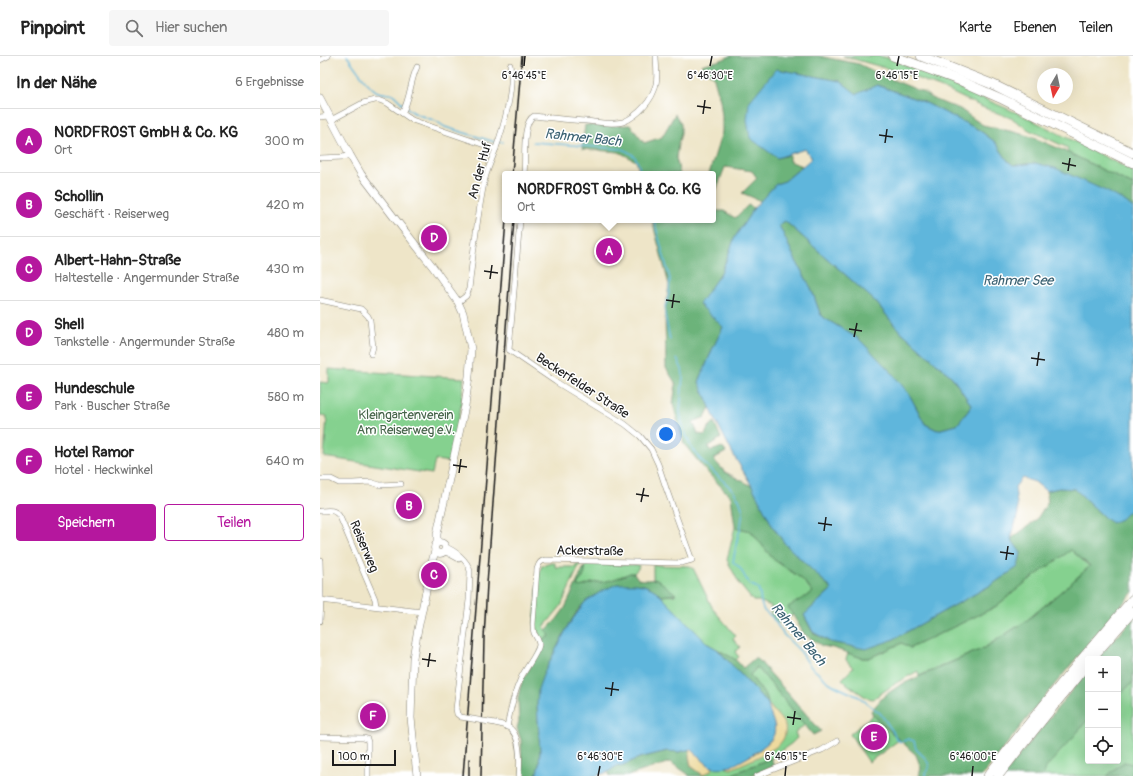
<!DOCTYPE html>
<html lang="de">
<meta charset="utf-8">
<style>
body{margin:0;font-family:Pangolin,sans-serif;background:#f6f6f6;color:#222}
.controls{position:absolute;right:12px;bottom:12px;display:grid;overflow:hidden;border-radius:4px;box-shadow:0 4px 16px #0002}
.controls button{width:36px;height:36px;display:grid;place-items:center;padding:0;border:0;border-bottom:1px solid #e0e0e0;background:#fff;color:#222;font:20px sans-serif}
.compass{position:absolute;left:717px;top:12px;width:36px;height:36px;border-radius:50%;background:#fff;box-shadow:0 4px 16px #0002;rotate:189deg}
.scale{position:absolute;left:12px;bottom:10px;width:64px;box-sizing:border-box;padding-left:4px;border:2px solid #1c1c1c;border-top:0;font-size:11px;line-height:14px;white-space:nowrap;color:#1c1c1c;-webkit-text-stroke:3px #fff;paint-order:stroke}
.you{position:absolute;left:346px;top:378px;width:14px;height:14px;margin:-10px;border:3px solid #fff;border-radius:50%;background:#1a73e8;box-shadow:0 0 0 6px #1a73e833}
.badge{display:grid;place-items:center;width:26px;height:26px;border-radius:50%;background:#b5179e;color:#fff;font-size:13px;font-weight:700}
.pin{position:absolute;translate:-50% -50%;border:2px solid #fff;box-shadow:0 1px 4px #0006}
.popup{position:absolute;left:182px;top:115px;width:214px;height:52px;box-sizing:border-box;display:grid;place-content:center;border-radius:4px;background:#fff;filter:drop-shadow(0 1px 3px #0005);font-size:13px;white-space:nowrap;color:#767676}
.popup b{font-size:15px;color:#222}
.popup::after{content:'';position:absolute;left:50%;top:100%;margin-left:-8px;border:8px solid transparent;border-top-color:#fff}
.list{margin:0;padding:0;list-style:none}
h2{display:flex;justify-content:space-between;align-items:center;height:52px;margin:0;padding:0 16px;font-size:17px}
h2 small{font-size:13px;font-weight:400;color:#767676}
.list li{display:grid;grid-template-columns:26px 1fr auto;gap:12px;align-items:center;box-sizing:border-box;height:64px;padding:0 16px;border-top:1px solid #e0e0e0}
.list b{display:block;font-size:15px;white-space:nowrap}
.list p{margin:0;font-size:13px;white-space:nowrap;color:#767676}
.list em{font-size:13px;font-style:normal;color:#767676}
.actions{display:flex;gap:8px;padding:12px 16px}
.actions a{flex:1;padding:9px 0;border:1px solid #b5179e;border-radius:4px;text-align:center;font-size:14px;color:#b5179e}
.actions .main{background:#b5179e;color:#fff}
.icon{flex:none;width:22px;height:22px;fill:none;stroke:currentColor;stroke-width:2;stroke-linecap:round;stroke-linejoin:round}
.map{position:relative;flex:none;width:813px;height:720px;overflow:hidden}
header{display:flex;align-items:center;gap:24px;box-sizing:border-box;height:56px;padding:0 20px;background:#fff;border-bottom:1px solid #e0e0e0}
header strong{font-size:19px}
nav{display:flex;gap:22px;margin-inline-start:auto;font-size:14px}
.search{width:280px;height:36px;background:#f6f6f6;display:flex;align-items:center;gap:10px;box-sizing:border-box;padding:0 14px;border-radius:4px;color:#767676;font-size:15px}
main{display:flex}
aside{flex:1;background:#fff}
.map>svg:first-child{display:block}
.green{fill:#85d18f;stroke:#507656}
.forest{fill:#6cb37a;stroke:#44684b}
.sand{fill:#eeda9e;stroke:#857b5d}
.water{fill:#5fb6dc;stroke:#3e697c;fill-rule:evenodd}
.lines{fill:none;stroke-linecap:round;stroke-linejoin:round}
.stream{stroke:#5fb6dc;stroke-width:1.5}
.street-casing{stroke:#858072;stroke-width:6}
.secondary-casing{stroke:#858072;stroke-width:8}
.highway-casing{stroke:#858072;stroke-width:10}
.street{stroke:#fff;stroke-width:5}
.secondary{stroke:#fff;stroke-width:7}
.highway{stroke:#fff;stroke-width:9}
.rail{stroke:#1c1c1c;stroke-width:1.5}
.street-bridge-casing{stroke:#858072;stroke-width:6;stroke-linecap:butt}
.street-bridge{stroke:#fff;stroke-width:5}
.ticks{fill:none;stroke:#1c1c1c;stroke-width:1.5}
.labels{text-anchor:middle;stroke-width:3;stroke-linejoin:round;paint-order:stroke}
.street-label{font-size:13px;fill:#1c1c1c;stroke:#fff}
.park-label{font-size:13px;fill:#46644a;stroke:#fff}
.water-label{font-size:14px;font-style:italic;fill:#3a6172;stroke:#fff}
.ticks-label{font-size:10px;text-anchor:middle;fill:#1c1c1c;stroke:#fff;stroke-width:3;stroke-linejoin:round;paint-order:stroke}
</style>
<header>
<strong>Pinpoint</strong>
<div class="search"><svg class="icon" aria-label="search" viewBox="0 0 24 24"><circle cx="10" cy="10" r="6"/><path d="M15 15l6 6"/></svg>Hier suchen</div>
<nav><a>Karte</a><a>Ebenen</a><a>Teilen</a></nav>
</header>
<main>
<aside>
<h2>In der Nähe<small>6 Ergebnisse</small></h2>
<ul class="list">
<li><span class="badge">A</span><div><b>NORDFROST GmbH &amp; Co. KG</b><p>Ort</p></div><em>300 m</em></li>
<li><span class="badge">B</span><div><b>Schollin</b><p>Geschäft · Reiserweg</p></div><em>420 m</em></li>
<li><span class="badge">C</span><div><b>Albert-Hahn-Straße</b><p>Haltestelle · Angermunder Straße</p></div><em>430 m</em></li>
<li><span class="badge">D</span><div><b>Shell</b><p>Tankstelle · Angermunder Straße</p></div><em>480 m</em></li>
<li><span class="badge">E</span><div><b>Hundeschule</b><p>Park · Buscher Straße</p></div><em>580 m</em></li>
<li><span class="badge">F</span><div><b>Hotel Ramor</b><p>Hotel · Heckwinkel</p></div><em>640 m</em></li>
</ul>
<div class="actions"><a class="main">Speichern</a><a>Teilen</a></div>
</aside>
<div class="map">
<svg width="813" height="720" viewBox="0 0 813 720">
<rect width="100%" height="100%" fill="#fff"/>
<filter id="ink" filterUnits="userSpaceOnUse"><feTurbulence type="fractalNoise" baseFrequency=".025" numOctaves="2"/><feDisplacementMap in="SourceGraphic" scale="8" xChannelSelector="R" yChannelSelector="G"/><feConvolveMatrix kernelMatrix="1 2 1 2 8 2 1 2 1" color-interpolation-filters="sRGB"/></filter>
<filter id="wash" filterUnits="userSpaceOnUse"><feTurbulence type="fractalNoise" baseFrequency=".012" numOctaves="4" result="noise"/><feDisplacementMap in="SourceGraphic" scale="16" xChannelSelector="R" yChannelSelector="G"/><feGaussianBlur stdDeviation="0.9" result="paint"/><feColorMatrix in="noise" values="0 0 0 0 0 0 0 0 0 0 0 0 0 0 0 0 0 1.4 0 .05"/><feComposite in="paint" operator="in"/></filter>
<g filter="url(#wash)">
<rect width="100%" height="100%" fill="#eee5c8"/>
<g class="green">
<path d="M523,0h34l12,2 133,57 111,56v14l-66,-33 1,-4 -39,-18 -16,-11 -31,-12 -40,-19 -39,-15z"/>
<path d="M9,313l135,9 -3,29 -11,55 -15,-2 -3,14 -108,-17 3,-41 -7,-1v-33l8,1 1,-1z"/>
<path d="M415,471l16,4 22,28 29,20 11,13 -24,15 4,8 -15,8 -7,-9v-8l-12,-5h-6l-13,-16 -13,-25z"/>
<path d="M751,494l19,17 -64,54 -42,27 -65,28 -1,-5 -22,12 -23,16 -6,-1 -20,-14 -5,-5 11,-11 -7,-8 2,-7 14,5h7l33,-15 8,5 85,-41 30,-24z"/>
<path d="M231,507h4v4h21v-3h4l-19,42 -17,21 5,6 1,3 -8,4 -8,-16 5,-52 3,-6z"/>
<path d="M266,508l53,1 -1,4 -4,4h-4c-7,3 -20,8 -28,9 -3,0 -6,0 -10,1 -5,1 -9,5 -15,3l1,-3 5,-5 2,-8 -1,-3z"/>
<path d="M333,509l37,1 3,2 20,41 23,27 -3,3 7,8 -5,5 4,5 -3,3 -28,-16 -36,-35 -11,-13 14,-1 -18,-16 -4,1z"/>
<path d="M813,593v127h-109l64,-75v60h30v-94z"/>
<path d="M437,611l48,58 -10,7 2,6 -5,5 -21,15 -43,18h-25v-1l9,-5 1,-3h13l5,2 52,-47 -15,-18 -1,-6 -17,-23z"/>
<path d="M553,659l26,25 -30,22 -19,-28z"/>
</g>
<g class="forest">
<path d="M410,0h88l41,8 22,11 44,18 6,5 17,7 7,2 5,2 14,10 9,6 31,7 18,5 35,15 66,33v23l-7,-6 -91,-39 -16,2h-6l-5,-4 -13,-19 -16,-12 -55,-28 -47,-17 -20,10 -17,-14 -64,-12 1,89 12,-3v6l13,5 -17,15 -9,3 -15,17 -19,-8 15,-15 -5,-7 -27,-4 -12,31v-24h-4l13,-42v-16l-2,-16 -6,-22 -13,-13c10,-3 21,-4 29,-9z"/>
<path d="M355,58l6,10v10l-3,10 -2,14 4,16h-40l-4,-13 -17,-9 -37,-3 3,-24 18,1 27,-1 14,18 18,-6z"/>
<path d="M428,149l6,3 -19,29 -13,34 -22,33 23,23 -11,23 -13,32 11,25 -5,10 -12,5 5,12 7,1 3,-7 6,-6 7,16 -13,9 3,4 11,-4 4,5 -13,7 12,13 27,14 20,39 13,19 47,45 -28,26 9,18 17,9 62,-2 99,-55 26,-18 4,-14 -10,-14 25,-19 12,-18 -2,-11 13,-3 16,1 32,31 26,-13v23l-4,2 4,2v58c-52,60 -103,121 -151,184h-63l2,-8 -5,-13 -43,-40 -2,-4 13,-15 16,-11 84,-37 42,-27 23,-19 41,-36 -19,-16 -46,33 -30,24 -85,41 -8,-5 -33,15h-7l-29,-10 -11,-2 -18,-12 -16,-27 25,-15 -11,-13 -29,-20 -22,-28 -16,-4 -4,-30 -24,-25 -23,-28 -11,-40 3,-20 -10,-16 -1,-57 4,-26 -17,-65h61v-9h11l11,7z"/>
<path d="M465,165l91,81 20,25 56,50 20,29 -15,19 -20,5 -12,-6 -16,-30 -50,-55 -38,-23 -10,-28 -16,-29 -16,-34z"/>
<path d="M264,511c4,9 -4,11 -7,19 6,2 10,-2 15,-3 4,-1 7,-1 10,-1 8,-1 21,-6 28,-9h4l4,6 8,1 11,-1 19,15 -15,2 -12,-9 -8,-3 -39,7 -17,11 -7,8 -10,16 -25,49 -6,30 3,46 -1,14 -3,11h-14l-1,-36 -4,-12 2,-7 -1,-23 2,-10 3,-9 17,-28 2,-5v-6l8,-4 -4,-6 11,-11 8,-11z"/>
<path d="M813,562v64l-15,14v-37h-21z"/>
<path d="M397,593l19,11 7,8 13,-11 65,74 -8,4 -56,-68 -7,8 17,23 1,6z"/>
<path d="M768,614v49c-9,12 -19,23 -29,34 -7,9 -13,12 -17,23h-39z"/>
<path d="M371,693l-2,8 2,9 12,9v1h-14l-1,-2 -18,-12 -43,14h-17l-2,-4 10,-7 3,1 18,-8 28,-7 12,1z"/>
<path d="M451,702l3,8 -25,10h-21z"/>
<path d="M804,706l9,2v12h-26l11,-10z"/>
</g>
<g class="sand">
<path d="M448,648c4,6 15,16 17,22 1,5 0,11 -3,15 -5,9 -40,23 -51,28l-5,-2 4,-1 26,-13 15,-13 4,-14 -7,-16z"/>
<path d="M371,693l15,14 7,4 -1,3 -9,5 -12,-9 -2,-10z"/>
</g>
<g class="water">
<path d="M456,13l64,12 17,13 20,-9 47,17 55,28 16,12 13,19 5,4h6l16,-2 20,5 53,24 18,10 7,6v299l-12,12 -9,4 -5,-3 -32,-31 -16,-1 -13,3 -11,-9 -13,-4 -7,9 3,26 -7,26 10,14 -3,14 -27,18 -99,55 -26,9 -36,-7 -17,-10 -9,-17 28,-26 -47,-45 -13,-19 -20,-39 -19,-32 -17,-33 -17,-39 13,-32 11,-23 -24,-23 23,-33 13,-34 19,-29 22,-24 9,-3 27,-23 -7,-9 -28,9 -27,-20 -3,-18 2,-18zM465,165l91,81 20,25 56,50 20,29 -15,19 -20,5 -12,-6 -16,-30 -17,-21 -33,-34 -38,-23 -10,-28 -16,-29 -16,-34z"/>
<path d="M297,528c16,0 25,-2 39,7l52,53 9,5 51,55c1,11 9,20 6,30 -2,10 -33,28 -43,32 -6,2 -14,2 -19,1 -7,-3 -15,-13 -21,-18l-12,3 -12,-1 -28,7 -18,8 -3,-1 -10,7 -12,4h-60l3,-11 1,-14 -3,-46 1,-16 5,-14 25,-49 17,-24 17,-11z"/>
</g>
<g class="lines">
<g class="stream">
<path d="M27,0c7,9 21,32 31,36 5,2 11,1 16,3l14,14 8,5 20,7 9,6 50,15h8"/>
<path d="M213,86l89,7c15,6 15,10 19,25"/>
<path d="M334,164l16,59 -1,14 -4,14v8l5,25"/>
<path d="M357,303l5,10 1,6 -3,37 2,12 8,21 10,14 33,31 6,9 4,12 -3,20 -2,4 -5,27 7,6 9,16 9,4 2,7 1,8 3,8 8,6 12,18 17,17 9,14 17,15 8,5 24,11 21,16 14,20 2,6 5,3 7,-3 6,2 2,8 10,10 3,6v3l-4,6v2"/>
</g>
</g>
</g>
<g filter="url(#ink)">
<g class="lines">
<g class="street-casing">
<g id="street">
<path d="M0,4l8,-4"/>
<path d="M82,57c8,-12 8,-32 15,-46"/>
<path d="M0,61l9,-1"/>
<path d="M11,64l32,-17 12,-3h4l8,3 25,17 84,29"/>
<path d="M0,102l23,-1 7,-2"/>
<path d="M204,118c2,-13 -3,-52 10,-58 17,2 34,4 52,5 11,1 25,4 37,1 15,-6 30,-22 33,-38 2,-9 0,-19 0,-28"/>
<path d="M0,244l41,9 7,7 2,4 3,27 -2,7"/>
<path d="M138,246l8,-6 3,-7c4,-35 8,-71 15,-106 2,-11 7,-21 11,-32 8,-22 20,-63 15,-86"/>
<path d="M0,423h11l8,4h14l17,-1 10,3 21,-1"/>
<path d="M0,455c9,-1 15,-2 20,6l35,82 1,7"/>
<path d="M125,491c10,3 23,14 25,24l-1,29 -13,109 1,5 4,3"/>
<path d="M122,496l6,1 11,6"/>
<path d="M0,504l1,40 -1,21"/>
<path d="M0,544l102,12"/>
<path d="M175,667c4,1 9,2 13,4 13,7 12,36 11,49"/>
<path d="M187,671c3,-17 7,-34 14,-49 4,-9 17,-25 18,-33 0,-5 -3,-8 -5,-12 -1,-3 -1,-6 -1,-9l4,-55c2,-6 3,-8 9,-9l135,3 11,-3 -26,-72 -8,-24 -7,-15 -11,-13 -15,-12 -69,-42 -47,-32 11,-130"/>
<path d="M0,681l43,1 4,1 1,3v34"/>
<path d="M437,720l65,-26 15,-9"/>
</g>
</g>
<g class="secondary-casing">
<g id="secondary">
<path d="M0,42l30,57 11,19 32,42 40,51 25,35 5,11 8,36 -2,27 -4,30 -28,128v9"/>
<circle cx="120" cy="492" r="5.5"/>
<path d="M97,720l-6,-58 2,-60 4,-24 15,-72 3,-11"/>
</g>
</g>
<g class="highway-casing">
<g id="highway">
<path d="M573,0l68,25 41,18 131,64"/>
<path d="M601,0l73,29 139,68"/>
<path d="M771,603l42,-48"/>
<path d="M668,720c46,-61 95,-119 145,-177"/>
<path d="M678,720l17,-22 73,-91"/>
</g>
</g>
<use href="#street" class="street"/>
<use href="#secondary" class="secondary"/>
<use href="#highway" class="highway"/>
<g class="rail">
<path d="M192,118l10,-118"/>
<path d="M143,720l43,-556"/>
<path d="M149,720v-17"/>
<path d="M161,720l3,-138 3,-54 27,-364"/>
</g>
<g class="street-bridge-casing">
<path id="street-bridge" d="M141,661l34,6"/>
</g>
<use href="#street-bridge" class="street-bridge"/>
</g>
</g>
<path class="ticks" d="M204,10l1,-10M390,10l2,-10M577,10l2,-10M377,50l14,2M383,58l2,-14M559,79l14,2M565,87l2,-14M742,107l14,3M748,115l2,-13M164,215l14,2M170,223l2,-14M346,244l14,2M352,252l2,-14M529,273l13,2M534,281l3,-14M711,302l14,2M717,310l2,-14M133,409l14,2M139,417l2,-14M316,438l13,2M321,446l3,-14M498,467l14,2M504,475l2,-14M680,496l14,2M686,504l2,-14M102,603l14,2M108,611l2,-14M285,632l14,2M291,640l2,-14M467,661l14,2M473,669l2,-14M278,720l2,-10M465,720l1,-10M652,720l1,-10"/>
<g class="labels">
<g class="street-label">
<text transform="translate(159 114) rotate(-75)" y="5">An der Huf</text>
<text transform="translate(263 329) rotate(33)" y="5">Beckerfelder Straße</text>
<text transform="translate(45 490) rotate(67)" y="5">Reiserweg</text>
<text transform="translate(270 494) rotate(1)" y="5">Ackerstraße</text>
</g>
<g class="park-label">
<text x="86" y="363">Kleingartenverein<tspan x="86" dy="15">Am Reiserweg e.V.</tspan></text>
</g>
<g class="water-label">
<text transform="translate(263 81) rotate(6)" y="5">Rahmer Bach</text>
<text x="698" y="229">Rahmer See</text>
<text transform="translate(479 578) rotate(50)" y="5">Rahmer Bach</text>
</g>
</g>
<g class="ticks-label">
<text x="204" y="23">6°46'45"E</text>
<text x="390" y="23">6°46'30"E</text>
<text x="577" y="23">6°46'15"E</text>
<text x="280" y="704">6°46'30"E</text>
<text x="466" y="704">6°46'15"E</text>
<text x="653" y="704">6°46'00"E</text>
</g>
</svg>
<div class="controls">
<button>+</button>
<button>−</button>
<button><svg class="icon" aria-label="locate" viewBox="0 0 24 24"><circle cx="12" cy="12" r="6"/><path d="M12 2v4M12 18v4M2 12h4M18 12h4"/></svg></button>
</div>
<svg class="compass" viewBox="-18 -18 36 36"><path d="M0-13l5 13h-10z" fill="#e53935"/><path d="M0 13l5-13h-10z" fill="#767676"/></svg>
<div class="scale">100 m</div>
<div class="you"></div>
<div class="pin badge" style="left:289px;top:195px">A</div>
<div class="popup"><b>NORDFROST GmbH &amp; Co. KG</b>Ort</div>
<div class="pin badge" style="left:89px;top:450px">B</div>
<div class="pin badge" style="left:114px;top:519px">C</div>
<div class="pin badge" style="left:114px;top:182px">D</div>
<div class="pin badge" style="left:554px;top:681px">E</div>
<div class="pin badge" style="left:53px;top:660px">F</div>
</div>
</main>
